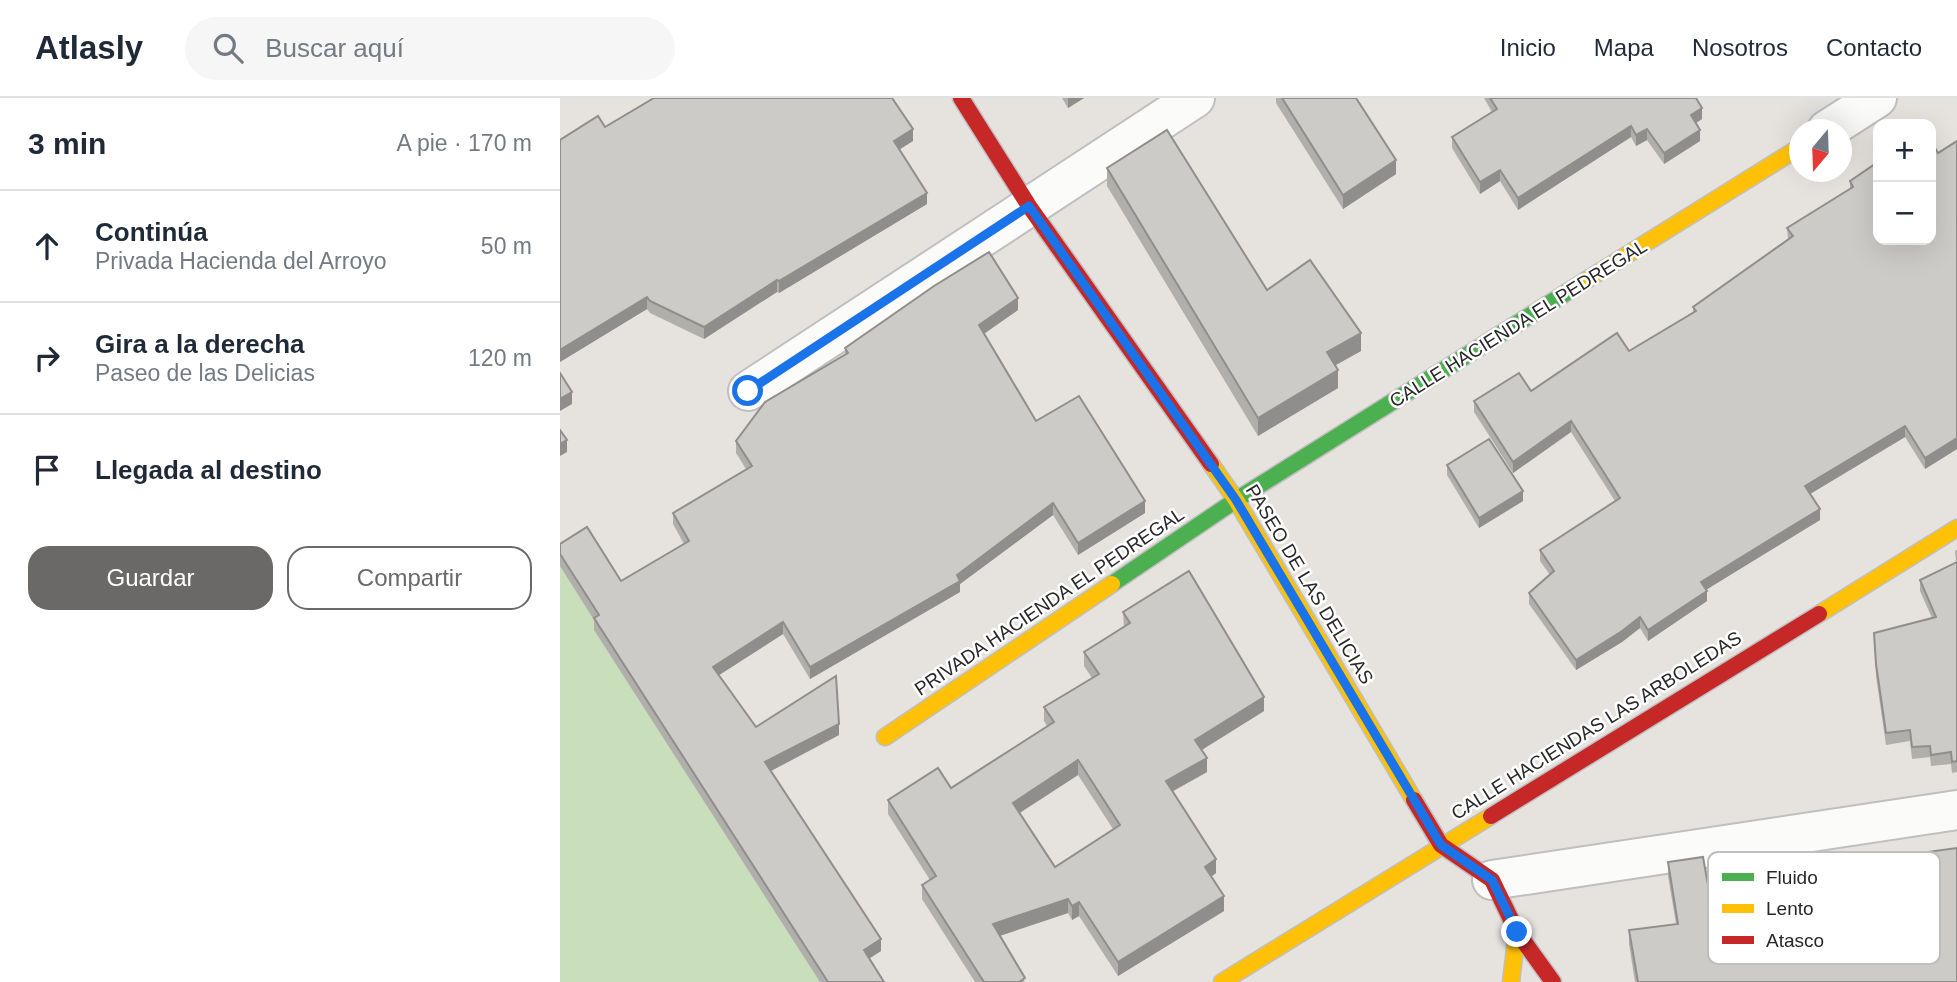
<!DOCTYPE html>
<html lang="es">
<meta charset="utf-8">
<style>
body{margin:0;font-family:Helvetica,sans-serif;background:#f6f6f7;color:#1f2937}
.controls{position:absolute;right:21px;top:21px;display:grid;overflow:hidden;border-radius:14px;box-shadow:0 7px 28px #0002}
.controls button{width:63px;height:63px;display:grid;place-items:center;padding:0;border:0;border-bottom:2px solid #e0e1e3;background:#fff;color:#1f2937;font:35px sans-serif}
.compass{position:absolute;left:1229px;top:21px;width:63px;height:63px;border-radius:50%;background:#fff;box-shadow:0 7px 28px #0002;rotate:199deg}
.stop{position:absolute;width:21px;height:21px;margin:-16px;border:5px solid #1a73e8;border-radius:50%;background:#fff}
.stop.end{background:#1a73e8;border-color:#fff;box-shadow:0 2px 7px #0008}
.list{margin:0;padding:0;list-style:none}
h2{display:flex;justify-content:space-between;align-items:center;height:91px;margin:0;padding:0 28px;font-size:30px}
h2 small{font-size:23px;font-weight:400;color:#747a83}
.list li{display:grid;grid-template-columns:46px 1fr auto;gap:21px;align-items:center;box-sizing:border-box;height:112px;padding:0 28px;border-top:2px solid #e0e1e3}
.list b{display:block;font-size:26px;white-space:nowrap}
.list p{margin:0;font-size:23px;white-space:nowrap;color:#747a83}
.list em{font-size:23px;font-style:normal;color:#747a83}
.actions{display:flex;gap:14px;padding:21px 28px}
.actions a{flex:1;padding:16px 0;border:2px solid #6a6968;border-radius:21px;text-align:center;font-size:24px;color:#6a6968}
.actions .main{background:#6a6968;color:#fff}
.icon{flex:none;width:38px;height:38px;fill:none;stroke:currentColor;stroke-width:2;stroke-linecap:round;stroke-linejoin:round}
.map{position:relative;flex:none;width:1397px;height:884px;overflow:hidden}
header{display:flex;align-items:center;gap:42px;box-sizing:border-box;height:98px;padding:0 35px;background:#fff;border-bottom:2px solid #e0e1e3}
header strong{font-size:33px}
nav{display:flex;gap:38px;margin-inline-start:auto;font-size:24px}
.search{width:490px;height:63px;background:#f6f6f7;display:flex;align-items:center;gap:18px;box-sizing:border-box;padding:0 24px;border-radius:38px;color:#747a83;font-size:26px}
main{display:flex}
aside{flex:1;background:#fff}
.map>svg:first-child{display:block}
.green{fill:#c9debb}
.lines{fill:none;stroke-linecap:round;stroke-linejoin:round}
.street-casing{stroke:#c0bfc0;stroke-width:42}
.fast-casing{stroke:#c0bfc0;stroke-width:19}
.slow-casing{stroke:#c0bfc0;stroke-width:19}
.jam-casing{stroke:#c0bfc0;stroke-width:19}
.street{stroke:#fbfbfa;stroke-width:38}
.fast{stroke:#4caf50;stroke-width:16}
.slow{stroke:#ffc107;stroke-width:16}
.jam{stroke:#c62828;stroke-width:16}
.wall{fill:#b0afac;fill-rule:evenodd}
.shaded-wall{fill:#908e8c}
.building{fill:#cdcbc8;stroke:#908e8c;stroke-width:2;fill-rule:evenodd}
.route{stroke:#1a73e8;stroke-width:9}
.labels{text-anchor:middle;stroke-width:5;stroke-linejoin:round;paint-order:stroke}
.street-label{font-size:19px;fill:#282828;stroke:#fff}
.key{fill:#fff;stroke:#bebebe;stroke-width:2}
.key-label{font-size:19px;fill:#282828}
</style>
<header>
<strong>Atlasly</strong>
<div class="search"><svg class="icon" aria-label="search" viewBox="0 0 24 24"><circle cx="10" cy="10" r="6"/><path d="M15 15l6 6"/></svg>Buscar aquí</div>
<nav><a>Inicio</a><a>Mapa</a><a>Nosotros</a><a>Contacto</a></nav>
</header>
<main>
<aside>
<h2>3 min<small>A pie · 170 m</small></h2>
<ul class="list">
<li><svg class="icon" aria-label="ahead" viewBox="0 0 24 24"><path d="M12 20V5M6 11l6-6 6 6"/></svg><div><b>Continúa</b><p>Privada Hacienda del Arroyo</p></div><em>50 m</em></li>
<li><svg class="icon" aria-label="right" viewBox="0 0 24 24"><path d="M7 20v-9h11M14 6l5 5-5 5"/></svg><div><b>Gira a la derecha</b><p>Paseo de las Delicias</p></div><em>120 m</em></li>
<li><svg class="icon" aria-label="arrive" viewBox="0 0 24 24"><path d="M6 21V4h12l-3 4 3 4H6"/></svg><div><b>Llegada al destino</b></div></li>
</ul>
<div class="actions"><a class="main">Guardar</a><a>Compartir</a></div>
</aside>
<div class="map">
<svg width="1397" height="884" viewBox="0 0 1397 884">
<rect width="100%" height="100%" fill="#e6e3df"/>
<path class="green" d="M0,450l277,434h-277z"/>
<g class="lines">
<g class="street-casing">
<g id="street">
<path d="M1267,32l50,-32"/>
<path d="M188,293l447,-293"/>
<path d="M932,782l465,-70"/>
</g>
</g>
<g class="fast-casing">
<path id="fast" d="M552,486l124,-84 349,-219"/>
</g>
<g class="slow-casing">
<g id="slow">
<path d="M1025,183l215,-134"/>
<path d="M651,366l25,36 178,300"/>
<path d="M1259,516l138,-86"/>
<path d="M325,639l227,-153"/>
<path d="M662,884l269,-166"/>
<path d="M951,884l6,-50"/>
</g>
</g>
<g class="jam-casing">
<g id="jam">
<path d="M401,0l68,108 182,258"/>
<path d="M854,702l27,45 51,35 25,52 36,50"/>
<path d="M931,718l328,-202"/>
</g>
</g>
<use href="#street" class="street"/>
<use href="#fast" class="fast"/>
<use href="#slow" class="slow"/>
<use href="#jam" class="jam"/>
</g>
<g class="wall">
<path d="M502,0h22l-16,10z"/>
<path d="M716,0h80l40,76 -53,35 -67,-106z"/>
<path d="M924,0h212l6,21 -6,4 4,18 -36,23 -17,-24 -11,6 -5,-9 -113,73 -18,-29 -20,13 -28,-46v-11l40,-25z"/>
<path d="M45,29l308,14 -14,8 28,55 -148,89 -2,-1 -73,47 -54,-26 -3,-4 -87,53v-222z"/>
<path d="M1397,43v308l-32,20 -20,-32 -95,57 10,26 -114,69 1,12 -59,40 -8,-13 -18,14 -46,28 -47,-66v-11l21,-18 -10,-14v-11l75,-49 -44,-69 -58,41 -39,-61v-11l57,-10 98,-40 64,-39v-5l95,-68 -1,-11 63,-39v-8l88,-28z"/>
<path d="M547,70l160,122 94,61 -26,14 3,23 -80,48 -151,-250z"/>
<path d="M458,212l-34,24 52,87 109,92 -67,42 -25,-40 -93,69v8l-150,87 -27,-45 -64,41 37,52 83,8 -68,36 110,180 -12,7 15,24h-64l-226,-352v-10l-34,-54v-22l61,37 63,-37 -11,-20v-11l73,-44 -10,-16v-12l109,-86v-7z"/>
<path d="M887,367l76,36 -44,27 -32,-53z"/>
<path d="M1397,452v222l-5,1 -1,-9 -20,2 -1,-9 -18,2 -2,-18 -24,4 -10,-69 -2,-43 58,-15 -12,-27v-11l36,-17 -1,-12z"/>
<path d="M563,514l141,99 -62,39 5,22 -34,19 43,82 -5,4 13,34 -106,65 -39,-60 -7,4 -4,-7 -68,23 25,46h-50l-53,-83v-14l8,-5 -42,-66v-14l63,-12 96,-62 -3,-5v-14l48,-29 -8,-12v-14l40,-25zM518,677l35,54 -58,38 -35,-54z"/>
<path d="M1360,755l37,129h-322l-6,-38v-14l47,-6 -8,-48v-14l48,68 120,-16 -2,-15v-14l11,-1v-13l75,-11z"/>
</g>
<g class="shaded-wall">
<path d="M508,0h16l-16,10z"/>
<path d="M1142,10v11l-11,7v-11z"/>
<path d="M1071,28v11l-113,73v-12z"/>
<path d="M353,31v12l-19,12v-12z"/>
<path d="M1087,31v11l-11,6v-11z"/>
<path d="M1140,32v11l-36,23v-11z"/>
<path d="M836,62v14l-53,35v-14z"/>
<path d="M940,72v11l-20,13v-12z"/>
<path d="M367,95v11l-148,89v-12z"/>
<path d="M217,182v12l-73,47v-12z"/>
<path d="M87,199v12l-87,53v-12z"/>
<path d="M458,200v12l-39,27v-12z"/>
<path d="M801,235v18l-34,19v-18z"/>
<path d="M778,272v18l-80,48v-18z"/>
<path d="M12,294v12l-12,7v-12z"/>
<path d="M1011,323v11l-58,41v-11z"/>
<path d="M1345,328v11l-100,60v-11z"/>
<path d="M1397,340v11l-32,20v-11z"/>
<path d="M7,342v12l-7,4v-12z"/>
<path d="M963,393v10l-44,27v-10z"/>
<path d="M585,403v12l-67,42v-12z"/>
<path d="M493,405v12l-93,69v8l-150,87v-12l147,-92z"/>
<path d="M1260,411v11l-119,73v-11z"/>
<path d="M1147,493v10l-59,40v-11z"/>
<path d="M1080,519v11l-18,14 -46,28v-10z"/>
<path d="M223,524v12l-70,45v-12z"/>
<path d="M704,599v14l-69,43v-14z"/>
<path d="M279,626v11l-74,39v-12z"/>
<path d="M647,660v14l-41,23v-14z"/>
<path d="M518,662v15l-65,42v-14z"/>
<path d="M656,761v14l-11,8v-14z"/>
<path d="M664,798v15l-106,65v-14z"/>
<path d="M508,801v14l-75,25v-14z"/>
<path d="M519,804v14l-7,4v-14z"/>
<path d="M321,841v12l-17,11v-12z"/>
</g>
<g class="building">
<path d="M94,0h238l21,31 -19,12 33,52 -148,88 -2,-1 -73,47 -54,-26 -3,-4 -87,53v-210l38,-24 7,11z"/>
<path d="M722,0h74l40,62 -53,35z"/>
<path d="M930,0h206l6,10 -11,7 9,15 -36,23 -17,-24 -11,6 -5,-9 -113,72 -18,-28 -20,12 -28,-45 45,-28z"/>
<path d="M607,32l100,160 43,-30 51,73 -34,19 11,18 -80,48 -151,-250z"/>
<path d="M1371,43l7,12 19,-12v297l-32,20 -20,-32 -100,60 15,23 -119,73 6,9 -59,39 -8,-13 -18,14 -46,29 -47,-67 25,-22 -14,-21 80,-52 -49,-77 -58,41 -39,-61 45,-28 12,18 86,-58 12,18 67,-40 -3,-4 100,-71 -6,-8 66,-41 -3,-6 28,-19v78h53z"/>
<path d="M429,154l29,46 -39,27 57,96 43,-25 66,105 -67,42 -25,-40 -96,72 3,6 -150,86 -27,-45 -70,45 43,60 80,-51 3,48 -74,38 116,177 -17,11 20,32h-56l-234,-364 5,-3 -39,-61v-10l27,-17 34,54 68,-40 -16,-28 79,-47 -16,-25 29,-39 83,-49 -3,-5 89,-62z"/>
<path d="M0,275l12,19 -12,7z"/>
<path d="M0,332l7,10 -7,4z"/>
<path d="M929,341l34,52 -44,27 -32,-53z"/>
<path d="M1397,464v199l-5,1 -1,-10 -20,3 -1,-9 -18,1 -2,-17 -24,3 -10,-69 -2,-31 62,-16 -16,-37z"/>
<path d="M629,473l75,126 -69,43 12,18 -41,23 50,78 -11,8 19,29 -106,66 -39,-60 -7,4 -4,-7 -75,25 32,54 -6,4h-35l-62,-97 14,-9 -48,-76 50,-32 13,20 103,-66 -10,-15 55,-33 -15,-22 46,-29 -7,-11zM518,662l42,65 -65,42 -42,-64z"/>
<path d="M1397,750v134h-319l-9,-52 49,-6 -10,-62 35,-5 13,73 122,-16 -4,-29 12,-1 -1,-13 76,-11 -1,-7z"/>
</g>
<g class="lines">
<path class="route" d="M188,293l281,-185 207,294 205,345 51,35 25,52"/>
</g>
<g class="labels">
<g class="street-label">
<text transform="translate(958 225) rotate(-32)" y="7">CALLE HACIENDA EL PEDREGAL</text>
<text transform="translate(750 486) rotate(59)" y="7">PASEO DE LAS DELICIAS</text>
<text transform="translate(489 503) rotate(-34)" y="7">PRIVADA HACIENDA EL PEDREGAL</text>
<text transform="translate(1036 627) rotate(-32)" y="7">CALLE HACIENDAS LAS ARBOLEDAS</text>
</g>
</g>
<rect x="1148" y="754" width="232" height="112" rx="10" class="key"/>
<rect x="1162" y="775" width="32" height="8" fill="#4caf50"/>
<rect x="1162" y="806" width="32" height="9" fill="#ffc107"/>
<rect x="1162" y="838" width="32" height="8" fill="#c62828"/>
<g class="key-label">
<text x="1206" y="786">Fluido</text>
<text x="1206" y="817">Lento</text>
<text x="1206" y="849">Atasco</text>
</g>
</svg>
<div class="controls">
<button>+</button>
<button>−</button>
</div>
<svg class="compass" viewBox="-18 -18 36 36"><path d="M0-13l5 13h-10z" fill="#e53935"/><path d="M0 13l5-13h-10z" fill="#747a83"/></svg>
<div class="stop" style="left:188px;top:293px"></div>
<div class="stop end" style="left:957px;top:834px"></div>
</div>
</main>
